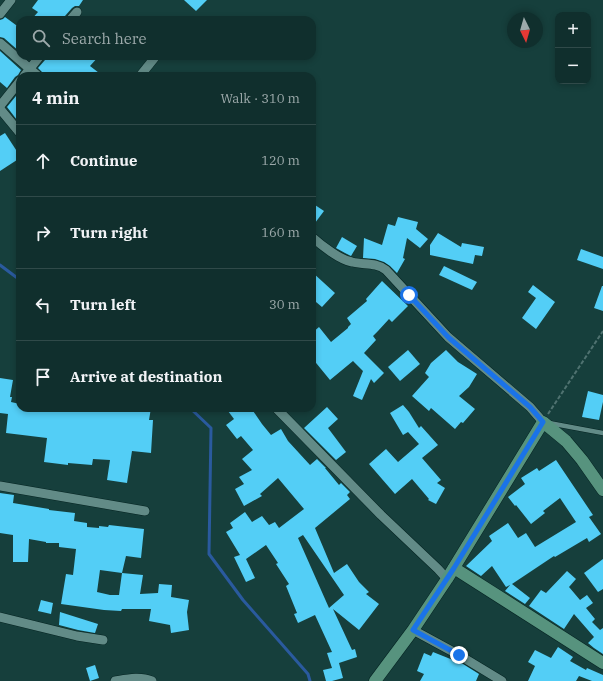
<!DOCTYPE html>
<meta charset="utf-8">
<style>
body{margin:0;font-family:"IBM Plex Serif",serif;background:#1e3b39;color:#f1f3f6}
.controls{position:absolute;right:12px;top:12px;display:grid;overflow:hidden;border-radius:8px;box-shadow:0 2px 6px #0003}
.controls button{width:36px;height:36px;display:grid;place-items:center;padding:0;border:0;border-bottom:1px solid #304a49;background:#102f2d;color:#f1f3f6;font:20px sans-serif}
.compass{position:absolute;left:507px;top:12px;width:36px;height:36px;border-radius:50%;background:#102f2d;box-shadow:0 2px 6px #0003;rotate:175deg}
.stop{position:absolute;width:12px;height:12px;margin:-9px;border:3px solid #1a73e8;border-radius:50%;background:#fff}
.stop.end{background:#1a73e8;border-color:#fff;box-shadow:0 1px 4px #0008}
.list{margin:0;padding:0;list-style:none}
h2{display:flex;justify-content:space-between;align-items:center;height:52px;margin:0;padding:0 16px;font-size:17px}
h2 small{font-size:13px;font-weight:400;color:#9ca9aa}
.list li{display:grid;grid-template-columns:26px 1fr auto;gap:12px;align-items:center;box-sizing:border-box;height:72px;padding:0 16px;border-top:1px solid #304a49}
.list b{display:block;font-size:15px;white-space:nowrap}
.list em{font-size:13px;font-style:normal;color:#9ca9aa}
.icon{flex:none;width:22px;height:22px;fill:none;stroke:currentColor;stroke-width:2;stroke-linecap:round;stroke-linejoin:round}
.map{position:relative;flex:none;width:603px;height:681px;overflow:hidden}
.search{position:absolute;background:#102f2d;box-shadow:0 2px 6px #0003;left:16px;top:16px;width:300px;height:44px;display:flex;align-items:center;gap:10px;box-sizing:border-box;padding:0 14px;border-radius:12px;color:#9ca9aa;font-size:15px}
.panel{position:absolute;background:#102f2d;box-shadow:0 2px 6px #0003;left:16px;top:72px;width:300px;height:340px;border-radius:12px}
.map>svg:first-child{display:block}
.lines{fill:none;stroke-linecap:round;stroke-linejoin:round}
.stream{stroke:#2a5a9e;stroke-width:3}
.building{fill:#53cef6;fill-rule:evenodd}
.lane-casing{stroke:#052422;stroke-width:5.5}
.street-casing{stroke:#052422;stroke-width:10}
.secondary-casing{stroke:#052422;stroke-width:13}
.path{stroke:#4f7270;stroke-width:2;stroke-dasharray:4 2;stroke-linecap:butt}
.lane{stroke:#628b87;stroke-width:4.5}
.street{stroke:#628b87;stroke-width:9}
.secondary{stroke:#57937e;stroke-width:12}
.route{stroke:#1a73e8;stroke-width:5}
</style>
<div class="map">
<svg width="603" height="681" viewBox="0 0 603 681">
<rect width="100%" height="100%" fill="#163f3c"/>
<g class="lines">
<g class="stream">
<path d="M0,265l20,15"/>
<path d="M190,408l21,20 -2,126 34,46 65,74 2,7"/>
</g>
</g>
<g class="building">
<path d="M38,0h45l-4,6h-4l-3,2 -7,8 -1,4h-33l7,-8 -6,-4z"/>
<path d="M184,0h23l-11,11z"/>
<path d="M5,17l15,11v24l-16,-14 -4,-1v-17l3,-1z"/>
<path d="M0,51l21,19 -3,5 -3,2 -8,11 -7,-6z"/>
<path d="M46,56h53l-9,10 13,10h-59l-2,-4 -4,-4 7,-8z"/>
<path d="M20,91v33l-13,-17z"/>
<path d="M5,133l15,23v2l-20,13v-35z"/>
<path d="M312,203l12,8 -12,16z"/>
<path d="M398,217l20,5 -2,7 12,10 -8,9 -13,-10 -4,20 2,1 -8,14 -7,-7 -6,-4 -9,-3 -12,-1 1,-20 18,7 6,-21 7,2z"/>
<path d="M438,233l23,14 1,-4 22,4 -2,9 -7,-1 -2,9 -43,-9v-10z"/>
<path d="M342,237l15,9 -6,10 -6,-3 -9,-5z"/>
<path d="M581,249l22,8v12l-26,-9z"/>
<path d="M444,266l33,16 -5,8 -33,-15z"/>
<path d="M312,272l23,21 -13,14 -6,-5 -4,5z"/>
<path d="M382,281l26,25 -16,16 -3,-3 -11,12 -5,5 3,4 -12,13 20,20 -10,10 -3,-4 -9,21 -9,-4 10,-25 -10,-10 -23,19 -18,-22v-25l7,-6 12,15 17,-14v-1l3,-3 -4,-6 20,-17 -1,-2z"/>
<path d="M533,285l22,17 -19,27 -14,-11 14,-20 -8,-6z"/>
<path d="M602,286h1v25l-9,-3z"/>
<path d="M408,350l12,14 -20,17 -12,-14z"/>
<path d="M446,350l12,12 19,12 -8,13 -10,9 16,13 -12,14 -2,-1 -6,7 -24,-21 -2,3 -17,-15 17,-19 -4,-4 6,-10z"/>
<path d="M0,378l13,2 -3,17h2l-1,5 9,2v4h131l-2,12h4l-2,33 -19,-2 -5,32 -20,-3 3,-20 -17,-1 -1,6 -24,-2v2l-24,-3 3,-24 -41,-5 2,-19 -8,-1z"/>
<path d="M588,391l15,4v7l-4,18 -17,-3z"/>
<path d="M403,405l6,7 10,16 2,-2 17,19 -16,13 19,22 -4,3 8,5 -9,16 -8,-4 1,-1 -17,-20 -17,15 -26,-30 17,-15 12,13 21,-18 -11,-12 -5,3 -13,-22z"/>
<path d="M327,407l11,12 -10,9 18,24 -10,8 -32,-32z"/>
<path d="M233,408h18l11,16 9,11 10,-6 7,12 22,24 7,-6 9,9h-1l14,17 2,-2 9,9 -3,3 3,4 -35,29 19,45 13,-9 12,18 10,10 -3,2 13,10 -20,26 -26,-21 19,41 3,-1 2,8 -18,6 4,15 -11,3h-6l-3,-11 9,-2 -5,-15 5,-1 -17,-37 -17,8 -4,-9 3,-1 -11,-27 3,-2 -13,-20 2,-1 -12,-18 -20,14 9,19 -9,4 -12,-25 6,-2 -14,-23 7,-4 -3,-5 15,-11 7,10 10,-6 7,9 6,-3 4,6 25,-19 -26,-31 -18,16 2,2 -18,10 -9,-17 9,-5 -5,-7 13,-7 -10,-11 11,-9 -12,-14 -4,3 -11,-14 8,-6 -6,-8zM303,535l41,60 -15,13 -31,-70z"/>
<path d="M556,460l37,55 -4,2 12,17 -12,8 -2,-4 -32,19 -1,-1 -42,28 18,14 -5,6 -20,-13 5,-6 -4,2 -14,-21 -11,10 -15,-10 26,-25 -3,-5 19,-13 10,15 8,-5 9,14 41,-25 -16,-24 -17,13 2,2 -14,11 -15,-19 -1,1 -7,-9 17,-13 -4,-6 16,-10 2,3z"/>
<path d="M0,493l14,2 -1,8 36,6v1l26,3 -1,8 13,2v4l12,1v-2l9,1 1,-2 35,4 -3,29 -15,-2 -4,17 -22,-3 -3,22 13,3h9l3,-22 21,2 -3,19 18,-1 1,-9 13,1 -1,12 18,3 -2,12 2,18 -18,3 -1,-8 -21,-4 2,-12h-29l-1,2 -17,-1 -43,-6 5,-30 7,1 3,-26 -17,-2v-4h-13v-1l-17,-3 -1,23h-15v-27l-13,-2z"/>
<path d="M603,559v30l-5,3 -14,-19z"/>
<path d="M567,571l9,8 -7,8 11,13 7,-5 6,8 -7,5 9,11 -3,3 8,8 3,-2v26l-9,-6 -6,-5 6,-6 -20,-23 -10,15 -35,-23 12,-16 5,3z"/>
<path d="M41,600l12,3 -2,11 -13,-3z"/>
<path d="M60,612l38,12 -3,9 -17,-3 -19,-5z"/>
<path d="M558,647l15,10 -3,4 16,9 1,-2 16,7v6h-11l-13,-5 -3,5h-48l7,-15 -7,-4 7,-12 16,8z"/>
<path d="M433,652l30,12 16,10 -3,7h-56l4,-7 -7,-3 7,-18 7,3z"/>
<path d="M95,665l4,13 -9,3 -4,-13z"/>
</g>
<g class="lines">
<g class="lane-casing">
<path id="lane" d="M549,423l54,10"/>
</g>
<g class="street-casing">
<g id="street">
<path d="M0,14l11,-14"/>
<path d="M70,20l7,-8"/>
<path d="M0,43l38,33"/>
<path d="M24,76l16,-20"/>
<path d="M140,76l16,-20"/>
<path d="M0,106l20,-25"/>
<path d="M0,109l20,24"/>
<path d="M312,237c9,8 28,23 40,25 12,3 24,0 34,8l62,67 82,70 13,15"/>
<path d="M276,408l105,107 57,54 9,10"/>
<path d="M0,486l145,25"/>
<path d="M0,617l77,19 26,4"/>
<path d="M413,630l46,25 43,26"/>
<path d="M115,681c12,-2 25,-5 37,0"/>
</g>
</g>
<g class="secondary-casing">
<g id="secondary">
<path d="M454,568l149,95"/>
<path d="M375,681l38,-51 34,-51 96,-157 23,19 16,19 21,30"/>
</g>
</g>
<path class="path" d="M548,414l55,-83"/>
<use href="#lane" class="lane"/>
<use href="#street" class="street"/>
<use href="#secondary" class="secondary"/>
</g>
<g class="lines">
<path class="route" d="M409,295l39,42 82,70 13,15 -89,146 -41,62 46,25"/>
</g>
</svg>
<div class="controls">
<button>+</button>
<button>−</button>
</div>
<svg class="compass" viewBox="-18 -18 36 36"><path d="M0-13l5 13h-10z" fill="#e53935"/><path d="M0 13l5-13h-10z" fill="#9ca9aa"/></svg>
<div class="stop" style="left:409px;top:295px"></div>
<div class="stop end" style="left:459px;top:655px"></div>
<div class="search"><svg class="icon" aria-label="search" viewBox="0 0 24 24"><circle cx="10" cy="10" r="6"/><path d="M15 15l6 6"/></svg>Search here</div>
<section class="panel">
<h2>4 min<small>Walk · 310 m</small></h2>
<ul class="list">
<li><svg class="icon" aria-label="ahead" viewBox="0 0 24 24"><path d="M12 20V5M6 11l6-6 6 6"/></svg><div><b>Continue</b></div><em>120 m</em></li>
<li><svg class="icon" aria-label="right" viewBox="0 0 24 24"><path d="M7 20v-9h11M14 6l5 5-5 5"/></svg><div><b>Turn right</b></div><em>160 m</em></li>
<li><svg class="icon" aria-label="left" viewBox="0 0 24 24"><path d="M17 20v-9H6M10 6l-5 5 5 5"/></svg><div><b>Turn left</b></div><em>30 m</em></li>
<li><svg class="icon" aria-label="arrive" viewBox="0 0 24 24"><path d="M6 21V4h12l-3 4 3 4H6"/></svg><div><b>Arrive at destination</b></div></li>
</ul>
</section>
</div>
